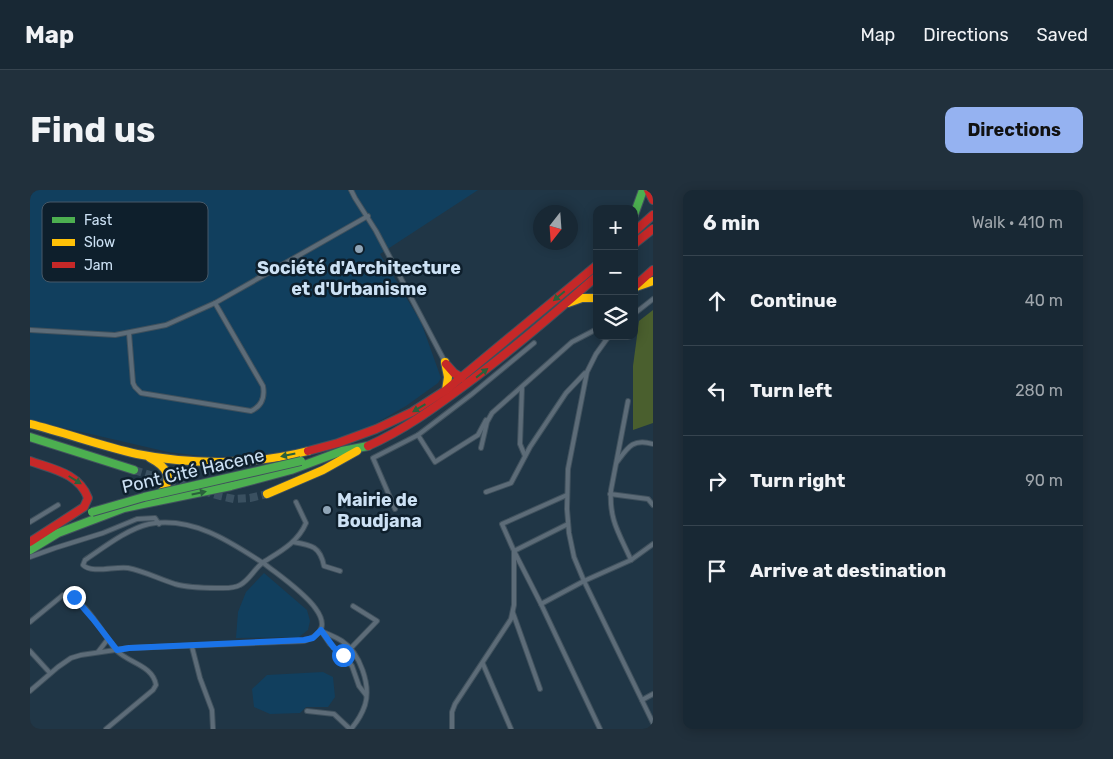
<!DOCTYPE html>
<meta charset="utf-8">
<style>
body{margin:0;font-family:Rubik,sans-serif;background:#21303c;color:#f1f3f6}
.controls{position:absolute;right:15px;top:15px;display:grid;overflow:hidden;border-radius:10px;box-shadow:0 2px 12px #0003}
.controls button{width:45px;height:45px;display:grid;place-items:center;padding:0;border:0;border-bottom:1px solid #36444f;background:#182834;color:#f1f3f6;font:25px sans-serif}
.compass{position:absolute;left:503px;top:15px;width:45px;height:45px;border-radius:50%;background:#182834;box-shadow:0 2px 12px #0003;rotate:197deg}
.stop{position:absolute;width:15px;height:15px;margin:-11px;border:4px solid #1a73e8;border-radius:50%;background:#fff}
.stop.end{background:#1a73e8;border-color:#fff;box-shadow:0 1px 5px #0008}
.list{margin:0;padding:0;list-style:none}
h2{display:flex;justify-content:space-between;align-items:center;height:65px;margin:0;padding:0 20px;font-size:21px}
h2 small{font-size:16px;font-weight:400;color:#9fa6ac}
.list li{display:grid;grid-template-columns:32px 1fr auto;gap:15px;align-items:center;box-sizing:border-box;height:90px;padding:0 20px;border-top:1px solid #36444f}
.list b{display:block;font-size:19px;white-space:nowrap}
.list em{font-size:16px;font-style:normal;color:#9fa6ac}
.icon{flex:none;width:28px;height:28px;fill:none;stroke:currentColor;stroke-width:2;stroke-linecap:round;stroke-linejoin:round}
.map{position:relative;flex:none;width:623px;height:539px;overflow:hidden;border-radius:10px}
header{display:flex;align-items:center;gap:30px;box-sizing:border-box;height:70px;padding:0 25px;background:#182834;border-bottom:1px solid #36444f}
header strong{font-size:24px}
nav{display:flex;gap:28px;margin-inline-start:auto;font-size:18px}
.intro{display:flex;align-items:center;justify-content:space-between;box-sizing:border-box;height:120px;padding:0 30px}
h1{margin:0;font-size:35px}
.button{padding:12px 22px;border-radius:10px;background:#95b2f1;color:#111;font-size:18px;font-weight:700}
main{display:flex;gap:30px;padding:0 30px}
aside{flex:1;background:#182834;border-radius:10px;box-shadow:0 2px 12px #0003}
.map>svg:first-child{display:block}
.built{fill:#113f5e}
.green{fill:#4a5f2e}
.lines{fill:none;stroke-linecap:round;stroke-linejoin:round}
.highway-tunnel{stroke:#3a5060;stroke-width:8;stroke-dasharray:8 4;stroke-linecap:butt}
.street-casing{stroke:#40515d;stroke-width:6}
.fast-casing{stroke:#40515d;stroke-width:10}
.slow-casing{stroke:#40515d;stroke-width:10}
.jam-casing{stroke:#40515d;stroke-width:10}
.street{stroke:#5d6c78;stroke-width:4}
.fast{stroke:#4caf50;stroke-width:8}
.slow{stroke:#ffc107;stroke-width:8}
.jam{stroke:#c62828;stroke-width:8}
.fast-bridge-casing{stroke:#40515d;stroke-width:10;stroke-linecap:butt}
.fast-bridge{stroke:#4caf50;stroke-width:8}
.oneway{fill:#2a603c}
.route{stroke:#1a73e8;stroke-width:6}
.poi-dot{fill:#90a5b7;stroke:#0e1f2c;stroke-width:2}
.labels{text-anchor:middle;stroke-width:5;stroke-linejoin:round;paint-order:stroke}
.poi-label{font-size:18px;font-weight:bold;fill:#cce1f4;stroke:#0e1f2c}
.street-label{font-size:18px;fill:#cce1f4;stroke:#0e1f2c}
.key{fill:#0e1f2c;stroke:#475968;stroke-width:1}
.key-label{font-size:14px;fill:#cce1f4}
</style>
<header>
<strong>Map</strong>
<nav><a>Map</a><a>Directions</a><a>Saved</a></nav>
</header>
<div class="intro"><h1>Find us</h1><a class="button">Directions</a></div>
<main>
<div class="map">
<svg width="623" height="539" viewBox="0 0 623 539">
<rect width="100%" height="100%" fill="#203646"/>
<g class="built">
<path d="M0,0h448l-98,64 41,68 20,56 -3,5 -32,23 -40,23 -35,13 -51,10 -37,4 -34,1 -41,-5 -138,-32z"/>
<path d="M234,383l43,37 3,11 -2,9 -9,7 -63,1 2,-26 8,-20z"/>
<path d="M293,482l10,5 2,20 -7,10h-22l-6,6 -30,1 -16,-7 -2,-18 15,-14z"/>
</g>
<path class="green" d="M623,120v113l-20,7v-64l6,-45z"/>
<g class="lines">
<path class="highway-tunnel" d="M104,280l86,26 14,3 16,-1 17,-4"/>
<g class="street-casing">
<g id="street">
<path d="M321,0l4,8 21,33 69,131"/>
<path d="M604,124l19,-15"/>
<path d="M0,140l85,5 51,-10 49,-22 153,-87"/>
<path d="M99,143l4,50 2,4 6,6 110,18c11,-5 14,-14 12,-25l-48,-83"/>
<path d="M579,146l-13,18 -9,18 -19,97 -1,40 2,24 5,24 10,24 69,142"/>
<path d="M492,197l-2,57 5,12"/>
<path d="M388,245l17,27 43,-27 8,-15"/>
<path d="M451,258l6,-26 5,-9 80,-71 25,-13"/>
<path d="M587,272c11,-15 16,-24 36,-18"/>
<path d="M456,302l25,-9 19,-36 36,-54 19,-20"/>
<path d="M580,304l38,5 5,6"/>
<path d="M537,305l-65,29 12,27 27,53 59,125"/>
<path d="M365,319l-22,-51 45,-23 54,-41 62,-51"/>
<path d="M0,332l28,-17"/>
<path d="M263,352c18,3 27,4 31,24l16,5"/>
<path d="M0,367l25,-9 48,-15 34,-14 18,-1 4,6"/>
<path d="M601,370l22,-16"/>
<path d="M511,414l43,-23 47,-21c-12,-27 -22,-40 -20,-70l17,-89"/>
<path d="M483,423l27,76"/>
<path d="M0,432l33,-27c19,-2 41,41 53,55 12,13 37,15 40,35l-3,5 -47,39"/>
<path d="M291,441c7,3 15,6 21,10 18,12 29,44 23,64 -3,9 -8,17 -14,24"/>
<path d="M292,442l8,12 13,11 9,11 7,20 7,9"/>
<path d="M162,457l8,31 12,32 1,19"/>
<path d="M320,459l27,-28 -24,-15"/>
<path d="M0,461l20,22"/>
<path d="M68,462l10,-13"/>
<path d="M453,474l28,65"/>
<path d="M0,501l28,-24 13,-9 10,-3 48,-7 175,-7c51,-16 -21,-62 -38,-76 -35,-23 -73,-49 -117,-41 -22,5 -46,24 -64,36l-2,5c9,9 32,1 45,3 16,3 31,11 47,16 14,4 28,4 42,4 8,0 16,1 23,-3 10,-5 15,-18 25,-24 16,-10 33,-19 41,-38l-10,-21"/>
<path d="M612,510l11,-6"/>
<path d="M277,521l27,3 16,15"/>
<path d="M422,539v-17l3,-8 56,-85 3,-14v-54l54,-27"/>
</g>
</g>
<g class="fast-casing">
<g id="fast">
<path d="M604,25l9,-25"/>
<path d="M0,247l104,33"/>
<path d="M0,360l28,-17 66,-25 107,-22 60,-16 51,-19 26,-5"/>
</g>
</g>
<g class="slow-casing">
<g id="slow">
<path d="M606,97l17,-6"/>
<path d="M538,113l14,-5h15"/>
<path d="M415,172l3,15 -2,13"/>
<path d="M0,234c36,9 71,22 107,30 55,11 117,11 171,-3"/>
<path d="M120,268c17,9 25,20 10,36"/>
<path d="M237,304l56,-24 34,-19"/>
</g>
</g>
<g class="jam-casing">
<g id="jam">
<path d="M618,0l5,10"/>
<path d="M604,42l19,-17"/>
<path d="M604,54l19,-15"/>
<path d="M604,97l19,-17"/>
<path d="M416,174l8,9 8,5"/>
<path d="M338,256c36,-16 66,-38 97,-61 46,-34 89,-71 132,-109"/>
<path d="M278,261l30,-8 38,-14 36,-17 34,-22 151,-125"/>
<path d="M0,271c22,8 49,12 58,37l-4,9 -54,35"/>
</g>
</g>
<use href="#street" class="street"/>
<use href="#fast" class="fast"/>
<use href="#slow" class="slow"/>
<use href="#jam" class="jam"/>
<g class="fast-bridge-casing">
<path id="fast-bridge" d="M62,322l52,-15 157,-36"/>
</g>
<use href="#fast-bridge" class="fast-bridge"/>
</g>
<defs><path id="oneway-solid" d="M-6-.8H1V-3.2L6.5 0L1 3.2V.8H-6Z" transform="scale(1.25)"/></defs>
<g class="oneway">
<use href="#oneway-solid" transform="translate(529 106) rotate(140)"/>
<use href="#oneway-solid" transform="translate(452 183) rotate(-38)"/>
<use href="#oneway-solid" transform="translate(389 218) rotate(149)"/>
<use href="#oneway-solid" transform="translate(258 265) rotate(168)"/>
<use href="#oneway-solid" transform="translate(45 290) rotate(32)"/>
<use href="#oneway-solid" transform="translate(169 303) rotate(-12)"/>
</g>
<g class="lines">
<path class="route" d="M44,407l19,22 24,31 12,-2 175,-8 9,-2 8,-8 13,18 9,7"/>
</g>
<g class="poi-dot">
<circle cx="329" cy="59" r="5"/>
<circle cx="297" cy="320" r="5"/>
</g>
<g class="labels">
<g class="poi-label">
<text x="329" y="84">Société d'Architecture<tspan x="329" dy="21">et d'Urbanisme</tspan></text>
<text x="307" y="316" text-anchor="start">Mairie de<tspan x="307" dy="21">Boudjana</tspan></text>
</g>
<g class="street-label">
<text transform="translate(163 281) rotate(-13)" y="6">Pont Cité Hacene</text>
</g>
</g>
<rect x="12" y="12" width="166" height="80" rx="8" class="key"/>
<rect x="22" y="27" width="23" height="6" fill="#4caf50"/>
<rect x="22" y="49" width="23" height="7" fill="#ffc107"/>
<rect x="22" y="72" width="23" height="6" fill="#c62828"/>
<g class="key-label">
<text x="54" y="35">Fast</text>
<text x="54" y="57">Slow</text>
<text x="54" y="80">Jam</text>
</g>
</svg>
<div class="controls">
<button>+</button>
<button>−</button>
<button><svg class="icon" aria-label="layers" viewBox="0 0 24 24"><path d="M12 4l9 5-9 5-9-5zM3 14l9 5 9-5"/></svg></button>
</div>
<svg class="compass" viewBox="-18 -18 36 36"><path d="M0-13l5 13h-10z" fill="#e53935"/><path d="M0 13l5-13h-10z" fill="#9fa6ac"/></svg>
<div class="stop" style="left:313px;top:465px"></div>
<div class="stop end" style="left:44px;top:407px"></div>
</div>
<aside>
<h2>6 min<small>Walk · 410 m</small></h2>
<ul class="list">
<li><svg class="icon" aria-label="ahead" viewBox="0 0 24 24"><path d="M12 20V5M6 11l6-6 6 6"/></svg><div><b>Continue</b></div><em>40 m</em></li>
<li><svg class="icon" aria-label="left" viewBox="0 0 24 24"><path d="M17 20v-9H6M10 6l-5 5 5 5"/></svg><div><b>Turn left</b></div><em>280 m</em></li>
<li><svg class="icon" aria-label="right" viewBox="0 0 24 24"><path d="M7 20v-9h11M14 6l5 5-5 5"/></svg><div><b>Turn right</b></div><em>90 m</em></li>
<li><svg class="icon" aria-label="arrive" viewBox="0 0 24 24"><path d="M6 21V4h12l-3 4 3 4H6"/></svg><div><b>Arrive at destination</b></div></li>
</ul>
</aside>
</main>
